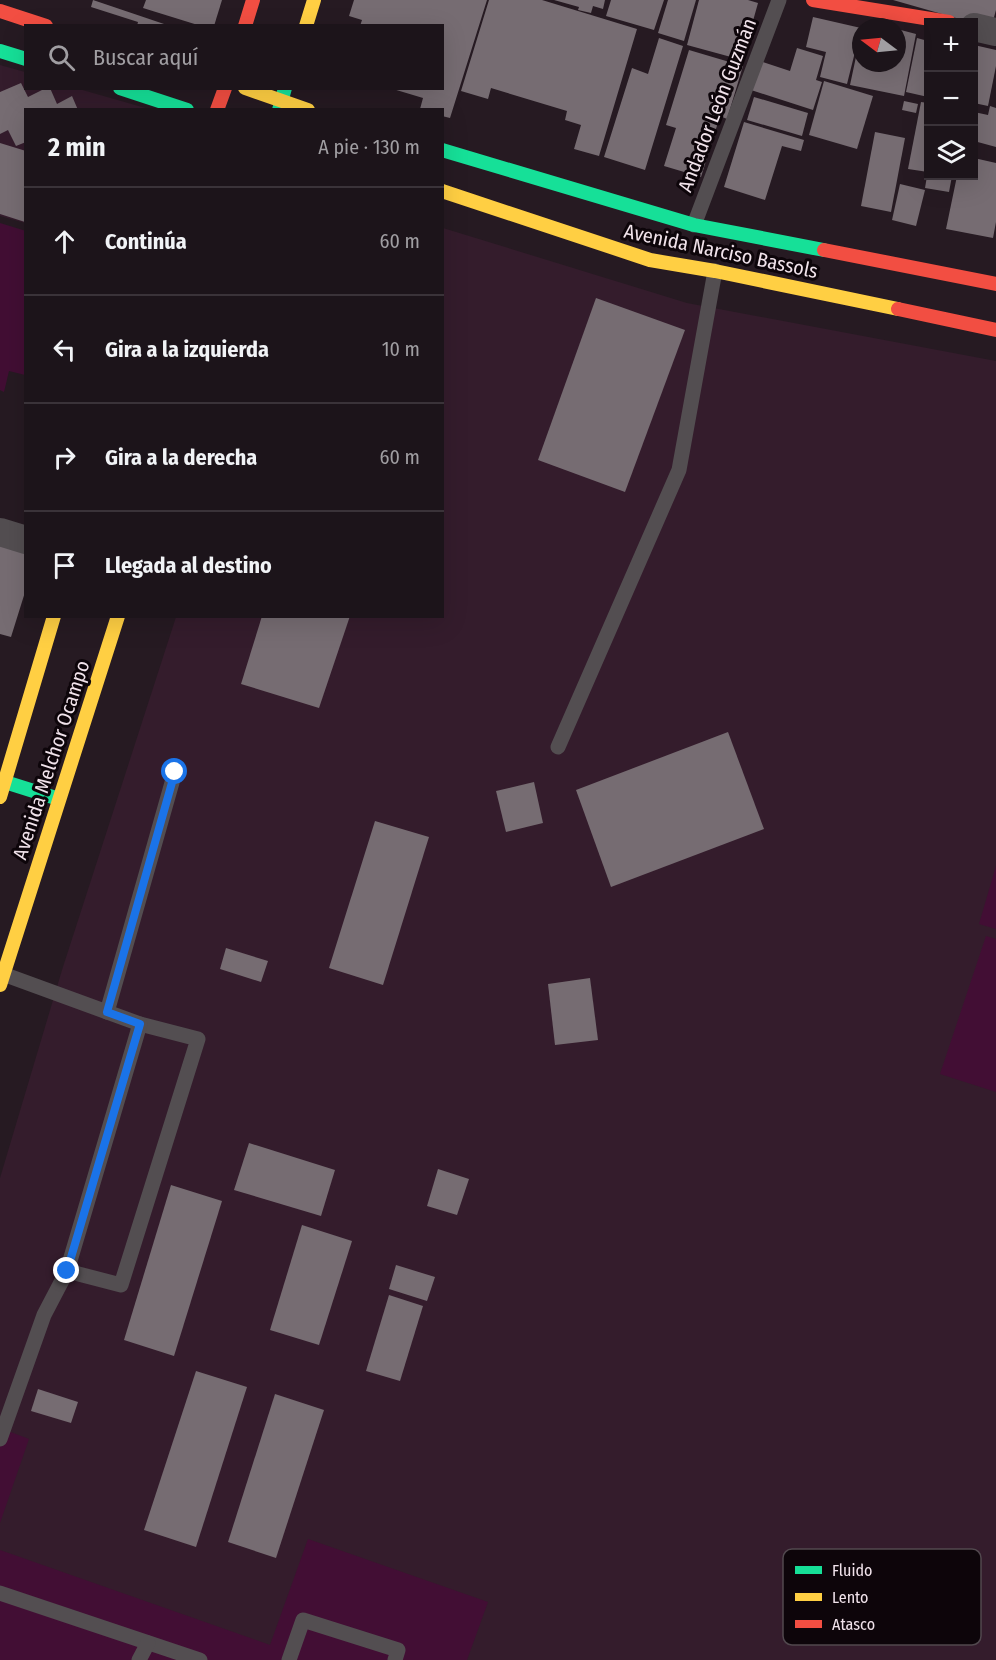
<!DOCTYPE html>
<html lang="es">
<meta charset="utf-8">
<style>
body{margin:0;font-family:"Fira Sans Condensed",sans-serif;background:#251d23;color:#f1f3f6}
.controls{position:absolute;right:18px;top:18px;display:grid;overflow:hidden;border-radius:0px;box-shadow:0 6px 24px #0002}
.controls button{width:54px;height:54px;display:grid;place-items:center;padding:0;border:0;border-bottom:2px solid #3a3339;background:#1c141a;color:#f1f3f6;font:30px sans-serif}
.compass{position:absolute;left:852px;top:18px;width:54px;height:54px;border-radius:50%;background:#1c141a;box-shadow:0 6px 24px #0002;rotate:286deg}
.stop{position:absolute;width:18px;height:18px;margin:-14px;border:4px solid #1a73e8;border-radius:50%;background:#fff}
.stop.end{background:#1a73e8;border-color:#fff;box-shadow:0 2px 6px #0008}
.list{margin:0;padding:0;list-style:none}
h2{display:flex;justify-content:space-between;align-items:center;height:78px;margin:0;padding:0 24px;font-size:26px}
h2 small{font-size:20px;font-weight:400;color:#a09ea2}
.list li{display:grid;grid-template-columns:39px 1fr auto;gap:18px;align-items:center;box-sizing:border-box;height:108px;padding:0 24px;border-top:2px solid #3a3339}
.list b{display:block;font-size:22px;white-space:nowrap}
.list em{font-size:20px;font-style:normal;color:#a09ea2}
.icon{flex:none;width:33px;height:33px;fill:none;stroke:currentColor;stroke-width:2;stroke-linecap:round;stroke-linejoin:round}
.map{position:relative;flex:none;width:996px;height:1660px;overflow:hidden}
.search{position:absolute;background:#1c141a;box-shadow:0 6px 24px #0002;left:24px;top:24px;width:420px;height:66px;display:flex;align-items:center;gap:15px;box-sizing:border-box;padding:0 21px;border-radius:0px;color:#a09ea2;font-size:22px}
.panel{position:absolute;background:#1c141a;box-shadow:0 6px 24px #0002;left:24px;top:108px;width:420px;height:510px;border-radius:0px}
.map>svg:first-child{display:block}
.built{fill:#341c2c}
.green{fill:#420e34}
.building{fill:#766c72}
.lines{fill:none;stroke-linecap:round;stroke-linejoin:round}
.lane{stroke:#534e51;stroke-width:15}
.street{stroke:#534e51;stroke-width:28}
.fast{stroke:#16e098;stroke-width:14}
.slow{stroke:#ffcf43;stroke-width:14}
.jam{stroke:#f24e42;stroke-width:14}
.route{stroke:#1a73e8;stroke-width:8}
.labels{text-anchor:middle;stroke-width:6;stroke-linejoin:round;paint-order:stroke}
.street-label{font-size:20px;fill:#f1e3eb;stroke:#0d050a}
.key{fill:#0d050a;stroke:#51484e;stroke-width:1.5}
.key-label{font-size:16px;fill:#f1e3eb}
</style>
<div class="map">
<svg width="996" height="1660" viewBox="0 0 996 1660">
<rect width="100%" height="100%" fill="#261a22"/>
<g class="built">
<path d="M0,65l25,7 1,16 53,1 70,20 -123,1 -1,113 -25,-7z"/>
<path d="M443,228l244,75 309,58v1299h-996v-482l62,-208 114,-353 266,-1z"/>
</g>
<g class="green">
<path d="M0,223l26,8 -1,144 -16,-4 -5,21 -4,-2z"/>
<path d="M996,866v63l-17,-5z"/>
<path d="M986,936l10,3v153l-56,-18z"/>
<path d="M0,1428l29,11 -29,84z"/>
<path d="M308,1539l180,63 -21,58h-467v-110l270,95z"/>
</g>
<g class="building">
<path d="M93,0l74,25v1h-30l1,-4 -47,-15z"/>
<path d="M146,0h76l-8,26h-13l-58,-18z"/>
<path d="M354,0h133l-37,118 -8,-2v-6l-22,-1 3,-11 -30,-9 49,-1v-62h-82l2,-6 -13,-4z"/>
<path d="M489,0h53l95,29 -38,127 -25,-7 7,-24 -16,-5 2,-9 -76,-23 -3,11 -27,-8z"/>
<path d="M554,0h51l-2,9 -10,-3 -2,7 -13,-3 1,-3z"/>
<path d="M611,0h53l-10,30 -48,-14z"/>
<path d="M668,0h28l-12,41 -26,-8z"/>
<path d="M699,0h49l10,3 -16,57 -55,-15z"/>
<path d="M893,0h103v10l-5,18z"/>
<path d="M813,17l48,11 -14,56 -27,-7 6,-25 -20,-5z"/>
<path d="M897,29l19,5 -12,62 -54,-11 10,-47 1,25h36z"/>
<path d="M659,38l24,8 -38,124 -41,-13 28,-89 16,6z"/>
<path d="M917,38l11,3v56l-22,-5z"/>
<path d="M974,45l22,5v16l-8,40 -14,-3z"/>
<path d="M797,48l26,8 -7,24 6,2 -9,28 -62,-20 9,-29 30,10z"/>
<path d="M689,50l54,16 -16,53 -7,-3 -19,61 -37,-11 12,-38 -10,-3z"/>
<path d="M824,81l49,15 -16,53 -48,-14z"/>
<path d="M21,83l7,14 18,-9h4l7,16 15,-8 6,14h-52v32l-10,4 -8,-16 -8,4v-42z"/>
<path d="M754,97l54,16 -6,23 -55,-16z"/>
<path d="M904,101l14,3 -2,9 -14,-3z"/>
<path d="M921,102l7,1v69l-20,-3z"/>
<path d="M990,106l6,2v39l-22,-6v-29l14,3z"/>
<path d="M744,122l60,18 -3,11 -19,-5 -17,54 -41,-13z"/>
<path d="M875,132l30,6 -14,74 -30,-6z"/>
<path d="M0,143l26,8 -1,71 -25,-8z"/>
<path d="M974,158l22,5v59l-3,16 -47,-9 11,-53h17z"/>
<path d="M927,176h25l-3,16 -24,-4z"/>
<path d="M900,184l25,6 -9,36 -24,-6z"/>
<path d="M596,298l89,32 -60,162 -87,-32z"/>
<path d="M0,545l26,4v40l-15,48 -11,-3z"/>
<path d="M262,616h88l-31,92 -78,-24z"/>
<path d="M728,732l36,97 -153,58 -35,-97z"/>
<path d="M534,782l9,41 -37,9 -10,-41z"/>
<path d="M375,821l54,16 -46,148 -54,-17z"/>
<path d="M226,948l42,13 -7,21 -41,-13z"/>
<path d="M590,978l8,62 -43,5 -7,-61z"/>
<path d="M249,1143l86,27 -14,46 -87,-26z"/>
<path d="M438,1169l31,10 -12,36 -30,-9z"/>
<path d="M171,1185l51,16 -48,155 -50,-16z"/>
<path d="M302,1225l50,16 -33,104 -49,-15z"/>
<path d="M396,1265l39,12 -8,24 -38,-12z"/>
<path d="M389,1295l34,11 -23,75 -34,-10z"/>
<path d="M196,1371l51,16 -51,160 -52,-17z"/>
<path d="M38,1389l40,13 -7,21 -40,-12z"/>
<path d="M275,1394l49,16 -48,148 -48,-16z"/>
</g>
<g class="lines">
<g class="lane">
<path d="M694,225l85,-225"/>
<path d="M558,747l121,-277 36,-199"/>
<path d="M107,1012l68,-240"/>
<path d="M67,1271l54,14 77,-246 -58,-15"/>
<path d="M0,1439l44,-124 23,-44 73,-247 -137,-50"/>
<path d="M0,1593l200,67"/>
<path d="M139,1660l9,-17"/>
<path d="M289,1660l14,-40 95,30 -3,10"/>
</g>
<g class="street">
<path d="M974,27l22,5"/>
<path d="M0,532l26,8"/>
</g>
<g class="fast">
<path d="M0,51l26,8"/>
<path d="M120,88l67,22"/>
<path d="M279,110l6,-22"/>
<path d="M442,150l252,75 130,25"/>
<path d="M5,782l54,17"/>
</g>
<g class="slow">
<path d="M306,26l8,-26"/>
<path d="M245,88l63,22"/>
<path d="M442,191l208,69 65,11 183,38"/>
<path d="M0,797l54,-181"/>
<path d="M0,985l118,-369"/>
</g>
<g class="jam">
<path d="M813,0l136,22"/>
<path d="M0,11l46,15"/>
<path d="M245,26l8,-26"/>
<path d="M217,110l8,-22"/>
<path d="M824,250l172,34"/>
<path d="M898,309l98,21"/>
</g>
</g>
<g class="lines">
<path class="route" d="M67,1271l73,-247 -33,-12 68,-240"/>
</g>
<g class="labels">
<g class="street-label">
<text transform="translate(717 105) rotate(-69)" y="7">Andador León Guzmán</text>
<text transform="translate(721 251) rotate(12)" y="7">Avenida Narciso Bassols</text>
<text transform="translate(51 760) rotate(-72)" y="7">Avenida Melchor Ocampo</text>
</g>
</g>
<rect x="783" y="1549" width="198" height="96" rx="9" class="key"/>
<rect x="795" y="1566" width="27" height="8" fill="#16e098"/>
<rect x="795" y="1593" width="27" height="8" fill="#ffcf43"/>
<rect x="795" y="1620" width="27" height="8" fill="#f24e42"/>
<g class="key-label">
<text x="832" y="1576">Fluido</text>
<text x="832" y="1603">Lento</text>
<text x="832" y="1630">Atasco</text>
</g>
</svg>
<div class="controls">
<button>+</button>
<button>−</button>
<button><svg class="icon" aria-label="layers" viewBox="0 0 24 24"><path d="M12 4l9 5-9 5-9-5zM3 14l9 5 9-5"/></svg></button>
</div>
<svg class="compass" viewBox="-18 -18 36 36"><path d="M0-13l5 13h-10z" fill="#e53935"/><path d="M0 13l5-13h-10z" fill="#a09ea2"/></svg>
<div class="stop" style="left:175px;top:772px"></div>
<div class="stop end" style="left:67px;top:1271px"></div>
<div class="search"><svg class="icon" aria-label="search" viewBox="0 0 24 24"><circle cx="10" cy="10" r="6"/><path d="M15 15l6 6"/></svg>Buscar aquí</div>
<section class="panel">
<h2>2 min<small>A pie · 130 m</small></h2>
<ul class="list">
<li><svg class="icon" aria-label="ahead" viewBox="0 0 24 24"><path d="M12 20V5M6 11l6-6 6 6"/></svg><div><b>Continúa</b></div><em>60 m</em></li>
<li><svg class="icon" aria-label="left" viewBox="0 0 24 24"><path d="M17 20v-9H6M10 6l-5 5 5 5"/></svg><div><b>Gira a la izquierda</b></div><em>10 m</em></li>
<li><svg class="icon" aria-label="right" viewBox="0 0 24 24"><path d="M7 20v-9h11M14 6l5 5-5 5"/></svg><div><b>Gira a la derecha</b></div><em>60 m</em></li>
<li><svg class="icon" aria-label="arrive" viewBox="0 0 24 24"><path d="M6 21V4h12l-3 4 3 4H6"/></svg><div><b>Llegada al destino</b></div></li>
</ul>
</section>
</div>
